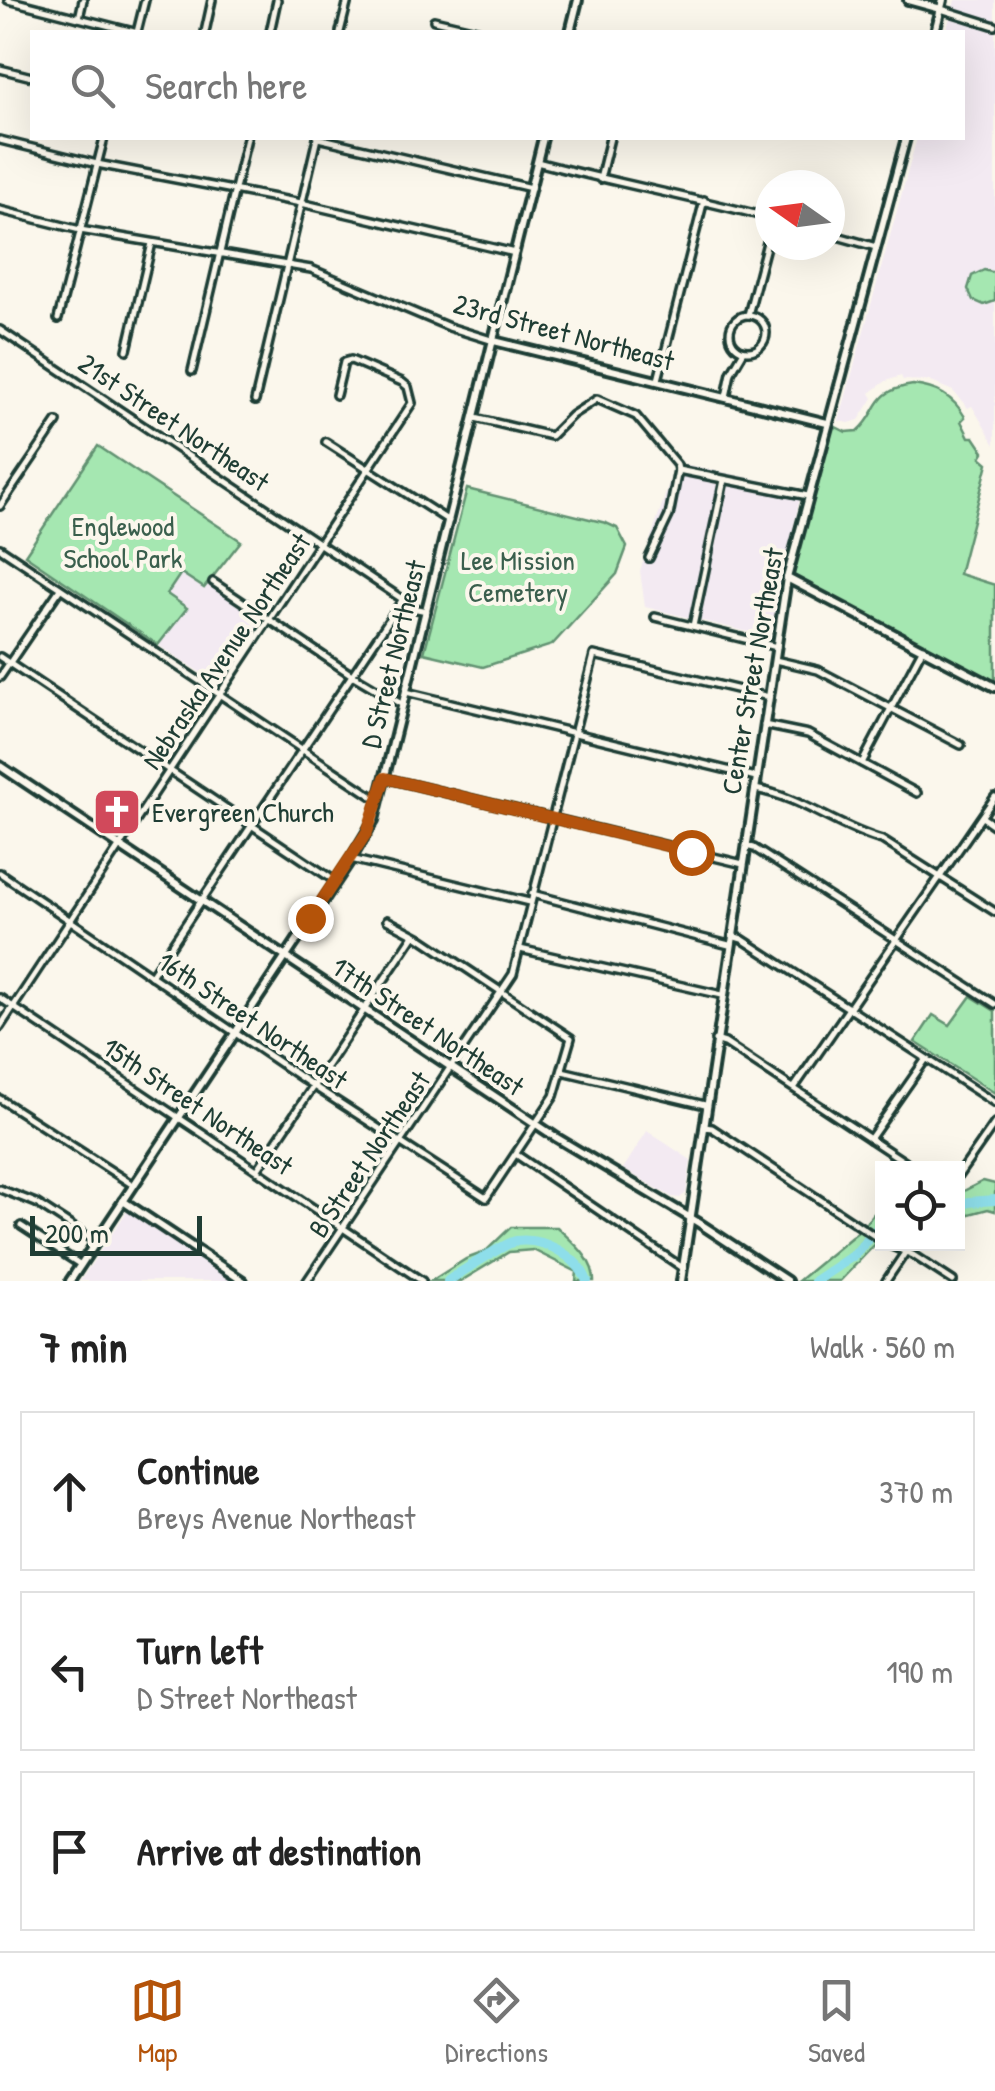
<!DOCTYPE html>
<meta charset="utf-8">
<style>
body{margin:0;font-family:"Patrick Hand",sans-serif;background:#f6f6f6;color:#222}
.controls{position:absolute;right:30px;bottom:30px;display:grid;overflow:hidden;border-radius:0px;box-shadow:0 10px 40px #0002}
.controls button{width:90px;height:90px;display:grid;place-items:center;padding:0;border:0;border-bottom:2px solid #e0e0e0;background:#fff;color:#222;font:50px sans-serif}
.compass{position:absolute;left:755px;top:170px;width:90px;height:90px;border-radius:50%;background:#fff;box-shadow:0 10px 40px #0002;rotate:284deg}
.scale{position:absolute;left:30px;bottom:25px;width:172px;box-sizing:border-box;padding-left:10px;border:5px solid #1f3d34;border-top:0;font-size:28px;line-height:35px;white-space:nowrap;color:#1f3d34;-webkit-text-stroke:8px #fbf7ec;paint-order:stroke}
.stop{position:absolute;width:30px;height:30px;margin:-22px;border:8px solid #b45309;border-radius:50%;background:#fff}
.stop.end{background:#b45309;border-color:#fff;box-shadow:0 2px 10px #0008}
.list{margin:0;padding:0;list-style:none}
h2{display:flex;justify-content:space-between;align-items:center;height:130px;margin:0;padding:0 40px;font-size:42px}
h2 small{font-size:32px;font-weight:400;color:#767676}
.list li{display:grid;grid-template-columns:65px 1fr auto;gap:30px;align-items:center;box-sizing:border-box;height:160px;margin:0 20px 20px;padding:0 20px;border:2px solid #e0e0e0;border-radius:0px}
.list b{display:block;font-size:38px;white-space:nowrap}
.list p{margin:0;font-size:32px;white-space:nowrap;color:#767676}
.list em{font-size:32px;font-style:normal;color:#767676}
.icon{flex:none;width:55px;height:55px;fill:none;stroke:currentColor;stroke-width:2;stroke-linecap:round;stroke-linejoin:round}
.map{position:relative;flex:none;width:995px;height:1281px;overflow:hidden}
.search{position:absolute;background:#fff;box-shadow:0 10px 40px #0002;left:30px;right:30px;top:30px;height:110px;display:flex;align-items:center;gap:25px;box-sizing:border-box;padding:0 35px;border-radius:0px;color:#767676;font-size:38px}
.sheet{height:670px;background:#fff}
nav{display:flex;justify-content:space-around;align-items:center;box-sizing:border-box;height:140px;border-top:2px solid #e0e0e0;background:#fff;font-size:28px;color:#767676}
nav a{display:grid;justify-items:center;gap:5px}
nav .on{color:#b45309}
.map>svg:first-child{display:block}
.built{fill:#f3eaf2}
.green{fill:#a5e7b1;stroke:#629272;stroke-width:2.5}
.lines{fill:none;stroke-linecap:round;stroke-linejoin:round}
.river{stroke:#8edeea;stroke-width:10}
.street-casing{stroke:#1f3d34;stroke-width:12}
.secondary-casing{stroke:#1f3d34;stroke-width:14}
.street{stroke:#fbf7ec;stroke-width:5}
.secondary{stroke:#fbf7ec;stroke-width:6}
.route{stroke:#b45309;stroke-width:12}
.labels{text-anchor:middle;stroke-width:8;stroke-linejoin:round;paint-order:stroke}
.street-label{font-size:28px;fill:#1f3d34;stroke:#fbf7ec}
.park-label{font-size:28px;fill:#3a5f4d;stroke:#fbf7ec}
.poi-label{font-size:28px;fill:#1f3d34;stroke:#fbf7ec;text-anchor:start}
</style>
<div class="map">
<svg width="995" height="1281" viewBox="0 0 995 1281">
<rect width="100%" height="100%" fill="#fbf7ec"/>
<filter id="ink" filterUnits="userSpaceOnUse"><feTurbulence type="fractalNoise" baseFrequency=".01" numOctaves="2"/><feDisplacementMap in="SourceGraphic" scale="20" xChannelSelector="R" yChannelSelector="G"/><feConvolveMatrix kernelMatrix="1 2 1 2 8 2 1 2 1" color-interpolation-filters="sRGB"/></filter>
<g filter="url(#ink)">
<g class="built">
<path d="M955,0h40v445l-23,-39 -4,2 -15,-17 -24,-10 -26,-1 -2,-4 -15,5 -16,12 3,5 -14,22 -10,3 -10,-2 78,-283h45v-106h-16z"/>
<path d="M684,464l118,25 -33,148 -124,-30 -5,-36 34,-103z"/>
<path d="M181,573l22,14 4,-4 55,36 -44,65 -60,-39 29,-37 -20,-14z"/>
<path d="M647,1131l44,29 -5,33 -6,5 -8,-1 -49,-28z"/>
<path d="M130,1207l107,74h-157z"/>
</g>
<g class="green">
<path d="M984,270l11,3v28l-11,4 -11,-5 -5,-11 4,-13z"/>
<path d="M913,385c24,3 40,11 52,32l-4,4 8,16h5l10,15 -3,5 7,6 -29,111 36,11v102l-208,-109 41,-155 18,9 12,-1c23,-19 12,-40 55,-46z"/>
<path d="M98,446l143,95 -37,47 -23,-15 -14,21 20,14 -29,37 -133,-90z"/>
<path d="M467,489l139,34 11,5 10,19 -10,27 -65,71 -69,22 -59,-14z"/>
<path d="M971,996l24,15v82l-80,-51 18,-27 17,10z"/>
<path d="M983,1181l12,3v27l-7,-2 -30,8v-23z"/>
<path d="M882,1204v33l-42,44h-42l62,-51z"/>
<path d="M511,1227h46c15,15 37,31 37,54h-18l1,-9 -44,-22 -24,2 -48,29h-30l35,-22 19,-7z"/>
</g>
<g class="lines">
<g class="river">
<path d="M958,1206l11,-4 26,-2"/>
<path d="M448,1281c10,-7 59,-39 68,-40 28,-4 61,15 71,40"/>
<path d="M815,1281l39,-26 28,-32"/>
</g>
<g class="street-casing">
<g id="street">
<path d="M8,0l126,32"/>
<path d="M941,9l54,17"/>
<path d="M79,18l4,-18"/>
<path d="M434,20l51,12"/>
<path d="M137,32l8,-32"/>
<path d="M205,32l7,-32"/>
<path d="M270,32l7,-32"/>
<path d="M340,32l8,-32"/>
<path d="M0,69l32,8"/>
<path d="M318,138l213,50"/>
<path d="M0,140l97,24 204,39 214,50"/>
<path d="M537,162c78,21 155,35 233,56"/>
<path d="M600,179l10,-41"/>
<path d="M0,210l80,20 231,39 138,58 45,14"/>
<path d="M830,234l46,13"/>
<circle cx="748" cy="333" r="18"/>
<path d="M748,315l22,-84"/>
<path d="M58,319l46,-181"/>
<path d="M0,330l417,279 10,2"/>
<path d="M127,350l25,-107"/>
<path d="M192,371l55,-233"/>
<path d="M658,380l46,-180"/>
<path d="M726,397l5,-24 13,-22"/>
<path d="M255,401l62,-263"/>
<path d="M475,418l76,18 21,-21 25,-16 39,17 41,49 1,5"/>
<path d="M326,442l123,79"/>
<path d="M678,470l130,26"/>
<path d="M0,506l57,-84"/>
<path d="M0,548l372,248 8,1"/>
<path d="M649,558l20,-42 9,-46"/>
<path d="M213,582l139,93 51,30"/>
<path d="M655,617l122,30"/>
<path d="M693,626l31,-146"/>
<path d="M0,657l335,224"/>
<path d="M775,660l43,10 143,75"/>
<path d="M0,677l60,-88"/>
<path d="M406,692l350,85"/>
<path d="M764,725l44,9 109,59"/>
<path d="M862,763l61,-115"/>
<path d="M385,778l358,86"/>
<path d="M755,789c46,8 83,39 127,51l113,72"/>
<path d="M982,817l13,9"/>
<path d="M746,846l8,2 241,156"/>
<path d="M351,859l178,43"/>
<path d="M0,873l312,212 174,113 68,-102 17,-58 -152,-101 -32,-17"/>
<path d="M532,894l197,51"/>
<path d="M732,936l10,3 253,164"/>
<path d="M520,949l202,46"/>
<path d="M151,976l252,-377"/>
<path d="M0,998l422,283"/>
<path d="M0,1027l412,-624 -4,-16 -6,-5 -51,-22 -7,2 -8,33"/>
<path d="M715,1040l10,3 189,125"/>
<path d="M562,1071l143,34"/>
<path d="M794,1088l201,-291"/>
<path d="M0,1099l133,86"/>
<path d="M704,1127l8,1 170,113"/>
<path d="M870,1139l56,-80"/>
<path d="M517,1155l166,113"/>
<path d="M258,1169l156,-234"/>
<path d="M958,1176l37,-53"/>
<path d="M0,1189l36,14 60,39"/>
<path d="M21,1226l60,39"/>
<path d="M887,1244l26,11 40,26"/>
<path d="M307,1281l206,-307 81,-319 175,42"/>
<path d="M886,1281l25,-37"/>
</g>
</g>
<g class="secondary-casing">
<g id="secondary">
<path d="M908,0l33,9"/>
<path d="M570,32l8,-32"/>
<path d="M935,32l8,-32"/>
<path d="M494,341l333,82"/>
<path d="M787,578l208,109"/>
<path d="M0,766l557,372 142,85 88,58"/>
<path d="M123,1201l120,80"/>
<path d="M70,1281l281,-422 23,-39 169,-682"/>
<path d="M681,1281l106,-703 119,-440"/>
</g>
</g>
<use href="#street" class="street"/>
<use href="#secondary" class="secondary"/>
</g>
</g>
<g class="lines" filter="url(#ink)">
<path class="route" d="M310,918l57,-86 18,-54 306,74"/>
</g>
<defs>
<g id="church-square" transform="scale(2.5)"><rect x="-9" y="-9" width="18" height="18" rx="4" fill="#d1495b" stroke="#fbf7ec"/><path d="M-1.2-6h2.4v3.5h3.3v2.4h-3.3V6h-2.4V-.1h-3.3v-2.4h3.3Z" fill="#fff"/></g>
</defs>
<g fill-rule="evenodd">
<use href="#church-square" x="117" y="812"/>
</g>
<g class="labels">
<g class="street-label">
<text transform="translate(564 332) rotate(15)" y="10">23rd Street Northeast</text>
<text transform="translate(174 422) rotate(34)" y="10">21st Street Northeast</text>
<text transform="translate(226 651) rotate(-56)" y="10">Nebraska Avenue Northeast</text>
<text transform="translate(393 654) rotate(-76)" y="10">D Street Northeast</text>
<text transform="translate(752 671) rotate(-80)" y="10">Center Street Northeast</text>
<text transform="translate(253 1020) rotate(34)" y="10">16th Street Northeast</text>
<text transform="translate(428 1026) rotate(34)" y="10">17th Street Northeast</text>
<text transform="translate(198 1106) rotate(34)" y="10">15th Street Northeast</text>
<text transform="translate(369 1154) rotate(-56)" y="10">B Street Northeast</text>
</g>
<g class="park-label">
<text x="123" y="536">Englewood<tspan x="123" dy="32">School Park</tspan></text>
<text x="518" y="570">Lee Mission<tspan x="518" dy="32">Cemetery</tspan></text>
</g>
<g class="poi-label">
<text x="152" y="822">Evergreen Church</text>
</g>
</g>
</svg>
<div class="controls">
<button><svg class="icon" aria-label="locate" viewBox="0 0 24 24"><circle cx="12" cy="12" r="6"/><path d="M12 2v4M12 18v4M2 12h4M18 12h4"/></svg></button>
</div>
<svg class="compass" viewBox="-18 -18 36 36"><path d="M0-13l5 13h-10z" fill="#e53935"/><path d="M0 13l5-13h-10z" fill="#767676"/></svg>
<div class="scale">200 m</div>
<div class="stop" style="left:691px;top:852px"></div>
<div class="stop end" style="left:310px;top:918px"></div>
<div class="search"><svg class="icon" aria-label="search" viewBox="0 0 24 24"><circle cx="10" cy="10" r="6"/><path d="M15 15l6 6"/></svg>Search here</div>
</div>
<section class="sheet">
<h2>7 min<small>Walk · 560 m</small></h2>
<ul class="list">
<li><svg class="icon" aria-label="ahead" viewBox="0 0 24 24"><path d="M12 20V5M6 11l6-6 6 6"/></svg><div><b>Continue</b><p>Breys Avenue Northeast</p></div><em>370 m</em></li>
<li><svg class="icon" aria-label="left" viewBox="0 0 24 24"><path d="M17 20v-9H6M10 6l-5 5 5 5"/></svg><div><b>Turn left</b><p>D Street Northeast</p></div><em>190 m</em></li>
<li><svg class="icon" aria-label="arrive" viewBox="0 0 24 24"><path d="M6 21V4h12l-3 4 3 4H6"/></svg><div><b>Arrive at destination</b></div></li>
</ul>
</section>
<nav>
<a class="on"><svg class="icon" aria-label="map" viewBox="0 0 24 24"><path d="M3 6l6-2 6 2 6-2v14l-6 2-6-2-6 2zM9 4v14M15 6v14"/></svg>Map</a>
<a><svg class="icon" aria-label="directions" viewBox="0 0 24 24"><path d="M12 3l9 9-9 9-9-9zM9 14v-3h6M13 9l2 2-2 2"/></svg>Directions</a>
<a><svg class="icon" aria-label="saved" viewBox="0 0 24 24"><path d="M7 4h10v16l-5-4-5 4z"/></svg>Saved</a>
</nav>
